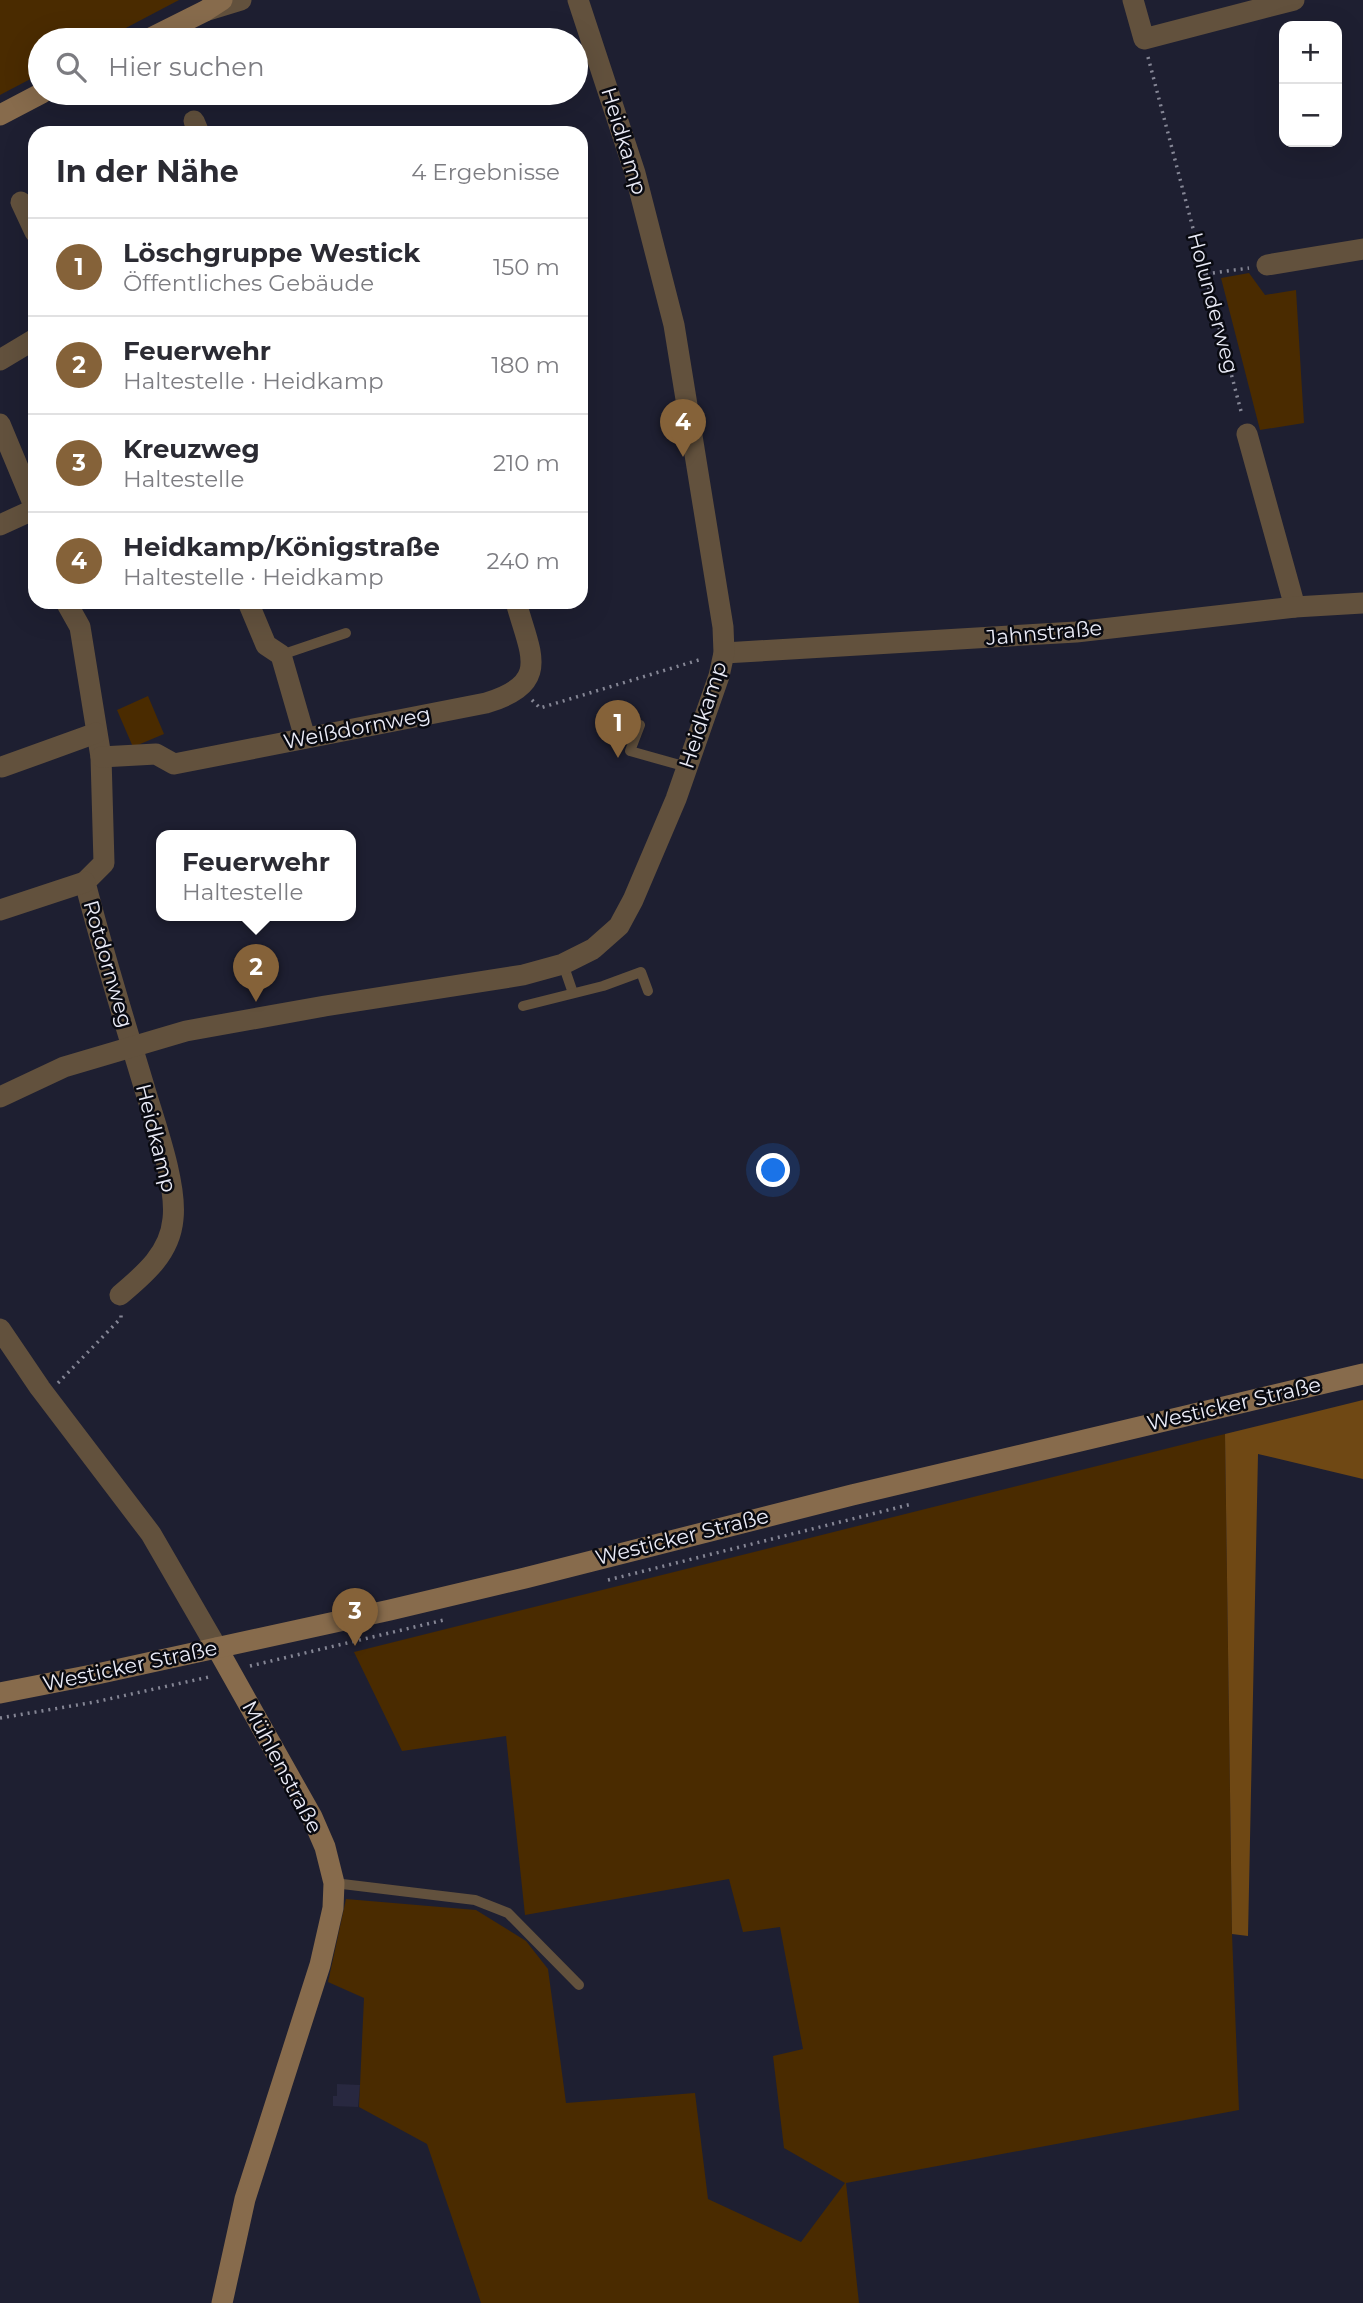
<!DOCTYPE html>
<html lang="de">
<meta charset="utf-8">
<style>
body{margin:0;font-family:Montserrat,sans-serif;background:#f7f7f7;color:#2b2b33}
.controls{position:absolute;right:21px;top:21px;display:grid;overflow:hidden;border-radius:14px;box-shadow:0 7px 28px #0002}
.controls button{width:63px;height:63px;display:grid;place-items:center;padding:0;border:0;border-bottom:2px solid #e1e1e2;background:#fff;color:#2b2b33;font:35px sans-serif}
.you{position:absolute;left:774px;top:1171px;width:24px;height:24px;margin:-18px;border:5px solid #fff;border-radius:50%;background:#1a73e8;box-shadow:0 0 0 10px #1a73e833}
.badge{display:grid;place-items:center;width:46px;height:46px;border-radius:50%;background:#856239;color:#fff;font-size:23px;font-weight:700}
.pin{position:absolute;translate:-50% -58px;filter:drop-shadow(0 2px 4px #0008)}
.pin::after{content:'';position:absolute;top:37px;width:24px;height:21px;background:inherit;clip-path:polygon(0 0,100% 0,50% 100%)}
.popup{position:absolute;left:156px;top:830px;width:200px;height:91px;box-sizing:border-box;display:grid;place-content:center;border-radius:14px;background:#fff;filter:drop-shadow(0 2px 5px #0005);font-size:23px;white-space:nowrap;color:#7c7c81}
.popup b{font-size:26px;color:#2b2b33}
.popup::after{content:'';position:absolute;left:50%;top:100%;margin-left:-14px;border:14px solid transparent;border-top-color:#fff}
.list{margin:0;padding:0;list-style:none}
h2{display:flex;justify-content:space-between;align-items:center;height:91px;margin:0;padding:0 28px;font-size:30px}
h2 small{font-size:23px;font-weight:400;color:#7c7c81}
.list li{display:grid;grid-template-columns:46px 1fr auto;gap:21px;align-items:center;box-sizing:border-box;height:98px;padding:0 28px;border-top:2px solid #e1e1e2}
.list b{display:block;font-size:26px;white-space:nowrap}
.list p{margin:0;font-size:23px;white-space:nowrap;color:#7c7c81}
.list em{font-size:23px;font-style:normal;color:#7c7c81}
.icon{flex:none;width:38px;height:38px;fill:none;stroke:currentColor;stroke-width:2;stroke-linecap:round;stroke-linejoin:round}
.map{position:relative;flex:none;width:1363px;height:2303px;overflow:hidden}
.search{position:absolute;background:#fff;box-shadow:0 7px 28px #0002;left:28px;top:28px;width:560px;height:77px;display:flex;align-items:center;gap:18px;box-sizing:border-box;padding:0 24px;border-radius:38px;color:#7c7c81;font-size:26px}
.panel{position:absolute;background:#fff;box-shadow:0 7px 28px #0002;left:28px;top:126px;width:560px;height:483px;border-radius:21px}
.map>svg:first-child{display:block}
.built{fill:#282840}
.green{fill:#4a2b00}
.forest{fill:#6f4814}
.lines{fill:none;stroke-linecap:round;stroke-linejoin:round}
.path{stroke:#858695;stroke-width:3.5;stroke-dasharray:2 5;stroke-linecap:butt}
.lane{stroke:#62513d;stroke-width:10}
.street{stroke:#62513d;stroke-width:21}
.secondary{stroke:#876b4c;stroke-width:21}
.labels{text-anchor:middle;stroke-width:5;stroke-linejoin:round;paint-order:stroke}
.street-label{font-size:21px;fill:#eaebf7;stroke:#090a11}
</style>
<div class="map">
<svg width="1363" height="2303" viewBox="0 0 1363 2303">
<rect width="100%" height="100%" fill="#1e1f31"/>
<path class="built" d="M337,2084l23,1 -2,22 -25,-1v-10h4z"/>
<g class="green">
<path d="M0,0h179l-76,40h-63v34l-40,21z"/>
<path d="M1249,273l16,22 31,-5 8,133 -44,7 -39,-152z"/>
<path d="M148,696l16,38 -31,13 -16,-37z"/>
<path d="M1225,1434l7,500 7,176 -393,73 13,120h-378l-54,-159 -68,-37 5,-109 -36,-16 18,-83 130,11 50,31 22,28 18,134 129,-10 13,106 93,43 44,-59 -61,-35 -11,-92 30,-7 -23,-122 -37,5 -14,-53 -204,36 -19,-179 -104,15 -48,-99z"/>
</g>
<path class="forest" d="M1363,1400v79l-105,-25 -10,482 -16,-2 -7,-500z"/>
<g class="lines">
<g class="path">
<path d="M1148,57l94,358"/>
<path d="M1206,274l43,-6"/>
<path d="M532,700l8,8 162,-49"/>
<path d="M58,1383l63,-65v-3"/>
<path d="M608,1580l304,-76"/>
<path d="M250,1666l194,-46"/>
<path d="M0,1718l95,-16 114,-25"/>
</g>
<g class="lane">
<path d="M281,655l65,-22"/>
<path d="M640,725l-10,26 57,16"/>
<path d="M563,964l10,29"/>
<path d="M523,1006l80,-20 38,-14 7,19"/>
<path d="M334,1883l141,17 33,13 71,72"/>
</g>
<g class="street">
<path d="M1133,0l11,39 150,-39"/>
<path d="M205,11l36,-11"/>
<path d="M194,121l5,12"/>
<path d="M21,202l14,30"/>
<path d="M1267,265l96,-16"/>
<path d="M0,360l35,-21"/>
<path d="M0,424l35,84"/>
<path d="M1247,434l48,173"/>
<path d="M0,525l35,-16"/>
<path d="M66,602l14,25 21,130 3,106 -19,19c18,71 40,141 61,211 10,33 31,92 27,126 -3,34 -28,55 -53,76"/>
<path d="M248,602l18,43 15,10 24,83"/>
<path d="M724,653l352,-21 219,-25 68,-4"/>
<path d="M101,757l55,-3 18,10 312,-61c66,-20 44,-49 30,-101"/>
<path d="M2,767l94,-34"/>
<path d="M0,910l85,-28"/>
<path d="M0,1097l64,-30 122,-36 139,-25 198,-31 40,-11 30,-15 26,-23 14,-26 43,-101 43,-123 5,-23 -1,-26 -49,-302 -39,-152 -57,-173"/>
<path d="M0,1329l40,59 111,146 66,114"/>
</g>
<g class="secondary">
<path d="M147,40l58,-29 17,-11"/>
<path d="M0,115l42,-22"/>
<path d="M217,1648l95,169 13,30 9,36 -1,25 -13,57 -75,234 -23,104"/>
<path d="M0,1693l97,-19 293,-64 135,-32 327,-83 511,-121"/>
</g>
</g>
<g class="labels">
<g class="street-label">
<text transform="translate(624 141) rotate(73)" y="7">Heidkamp</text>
<text transform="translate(1213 303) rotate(75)" y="7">Holunderweg</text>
<text transform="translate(1044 633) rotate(-5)" y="7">Jahnstraße</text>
<text transform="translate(703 715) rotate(-72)" y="7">Heidkamp</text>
<text transform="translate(357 728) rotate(-11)" y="7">Weißdornweg</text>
<text transform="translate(108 964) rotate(74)" y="7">Rotdornweg</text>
<text transform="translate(156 1138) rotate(76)" y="7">Heidkamp</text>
<text transform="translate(1234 1404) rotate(-13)" y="7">Westicker Straße</text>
<text transform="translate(682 1537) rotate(-14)" y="7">Westicker Straße</text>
<text transform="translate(130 1666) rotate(-12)" y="7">Westicker Straße</text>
<text transform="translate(282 1767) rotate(62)" y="7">Mühlenstraße</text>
</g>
</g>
</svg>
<div class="controls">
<button>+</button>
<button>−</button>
</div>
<div class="you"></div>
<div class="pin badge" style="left:618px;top:758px">1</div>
<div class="pin badge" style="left:256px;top:1002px">2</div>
<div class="popup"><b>Feuerwehr</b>Haltestelle</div>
<div class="pin badge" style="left:355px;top:1646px">3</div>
<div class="pin badge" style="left:683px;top:457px">4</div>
<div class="search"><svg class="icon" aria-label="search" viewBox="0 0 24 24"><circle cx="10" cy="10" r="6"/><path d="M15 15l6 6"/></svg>Hier suchen</div>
<section class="panel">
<h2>In der Nähe<small>4 Ergebnisse</small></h2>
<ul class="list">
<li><span class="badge">1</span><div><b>Löschgruppe Westick</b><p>Öffentliches Gebäude</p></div><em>150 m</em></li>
<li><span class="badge">2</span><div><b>Feuerwehr</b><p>Haltestelle · Heidkamp</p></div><em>180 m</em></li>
<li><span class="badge">3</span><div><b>Kreuzweg</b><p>Haltestelle</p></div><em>210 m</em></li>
<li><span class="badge">4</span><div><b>Heidkamp/Königstraße</b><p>Haltestelle · Heidkamp</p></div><em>240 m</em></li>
</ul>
</section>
</div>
